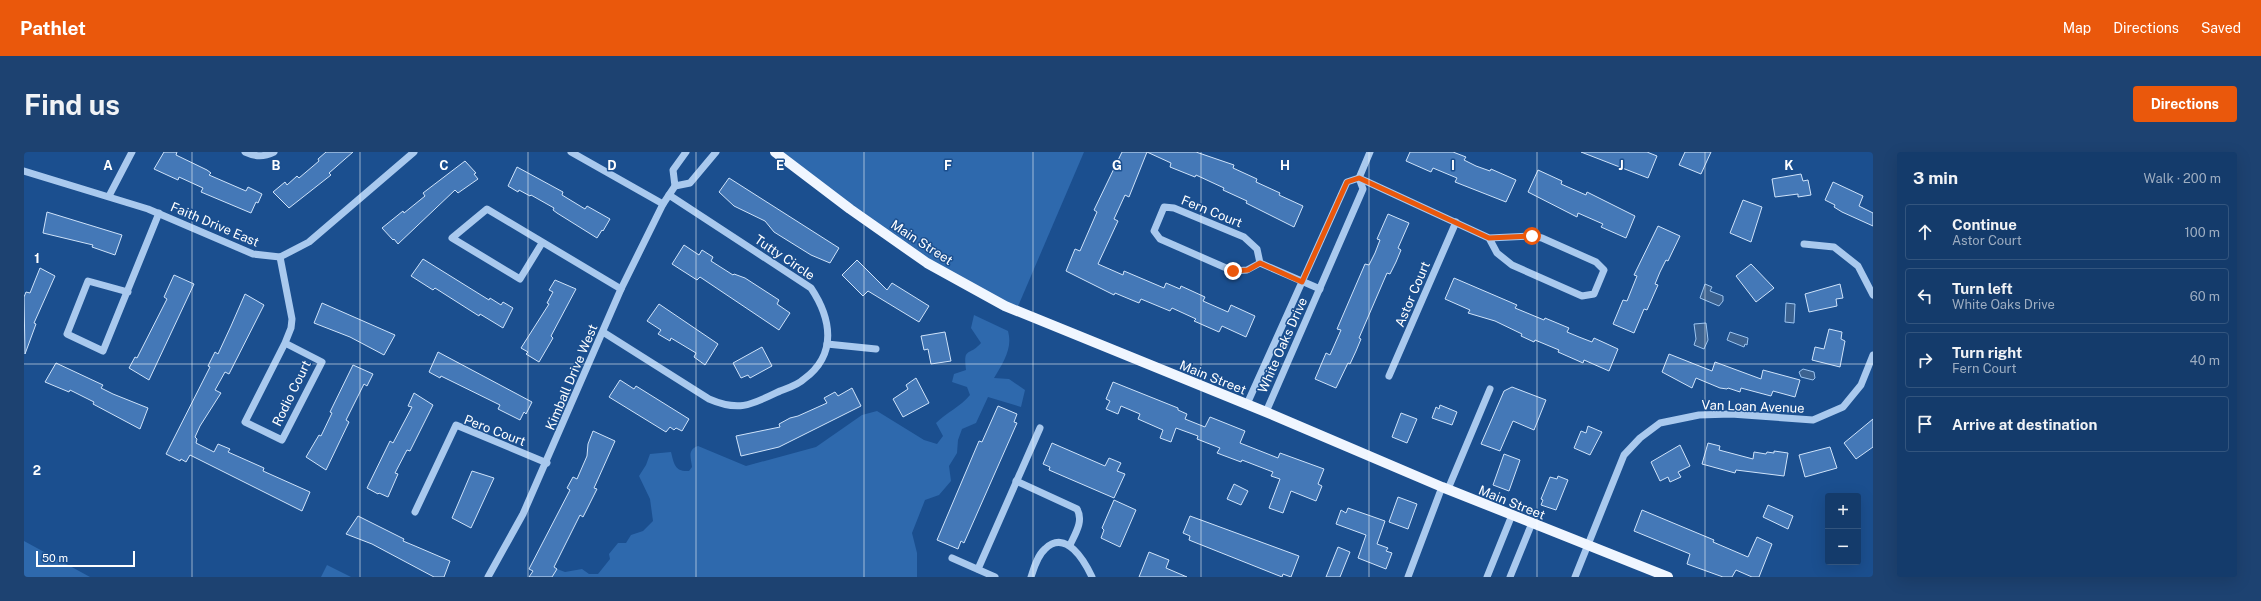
<!DOCTYPE html>
<meta charset="utf-8">
<style>
body{margin:0;font-family:"Public Sans",sans-serif;background:#1d4271;color:#f1f3f6}
.controls{position:absolute;right:12px;bottom:12px;display:grid;overflow:hidden;border-radius:4px;box-shadow:0 4px 16px #0002}
.controls button{width:36px;height:36px;display:grid;place-items:center;padding:0;border:0;border-bottom:1px solid #33557e;background:#143b6b;color:#f1f3f6;font:20px sans-serif}
.scale{position:absolute;left:12px;bottom:10px;width:99px;box-sizing:border-box;padding-left:4px;border:2px solid #fff;border-top:0;font-size:11px;line-height:14px;white-space:nowrap;color:#fff;-webkit-text-stroke:3px #1b4f8f;paint-order:stroke}
.stop{position:absolute;width:12px;height:12px;margin:-9px;border:3px solid #ea580c;border-radius:50%;background:#fff}
.stop.end{background:#ea580c;border-color:#fff;box-shadow:0 1px 4px #0008}
.list{margin:0;padding:0;list-style:none}
h2{display:flex;justify-content:space-between;align-items:center;height:52px;margin:0;padding:0 16px;font-size:17px}
h2 small{font-size:13px;font-weight:400;color:#9dadc1}
.list li{display:grid;grid-template-columns:26px 1fr auto;gap:12px;align-items:center;box-sizing:border-box;height:56px;margin:0 8px 8px;padding:0 8px;border:1px solid #33557e;border-radius:4px}
.list b{display:block;font-size:15px;white-space:nowrap}
.list p{margin:0;font-size:13px;white-space:nowrap;color:#9dadc1}
.list em{font-size:13px;font-style:normal;color:#9dadc1}
.icon{flex:none;width:22px;height:22px;fill:none;stroke:currentColor;stroke-width:2;stroke-linecap:round;stroke-linejoin:round}
.map{position:relative;flex:none;width:1849px;height:425px;overflow:hidden;border-radius:4px}
header{display:flex;align-items:center;gap:24px;box-sizing:border-box;height:56px;padding:0 20px;background:#ea580c;color:#fff}
header strong{font-size:19px}
nav{display:flex;gap:22px;margin-inline-start:auto;font-size:14px}
.intro{display:flex;align-items:center;justify-content:space-between;box-sizing:border-box;height:96px;padding:0 24px}
h1{margin:0;font-size:28px}
.button{padding:10px 18px;border-radius:4px;background:#ea580c;color:#fff;font-size:14px;font-weight:700}
main{display:flex;gap:24px;padding:0 24px}
aside{flex:1;background:#143b6b;border-radius:4px;box-shadow:0 4px 16px #0002}
.map>svg:first-child{display:block}
.green{fill:#2e69ad}
.water{fill:#3c6290;stroke:#9cc4f0}
.building{fill:#4478b7;stroke:#cfe3fa}
.lines{fill:none;stroke-linecap:round;stroke-linejoin:round}
.minor{stroke:#a9c9ee;stroke-width:7}
.major{stroke:#f0f6ff;stroke-width:10}
.route{stroke:#ea580c;stroke-width:5}
.grid{fill:none;stroke:#fff;stroke-width:1;stroke-opacity:0.55}
.labels{text-anchor:middle;stroke-width:3;stroke-linejoin:round;paint-order:stroke}
.street-label{font-size:13px;fill:#fff;stroke:#1b4f8f}
.grid-label{font-size:13px;text-anchor:middle;font-weight:bold;fill:#fff;stroke:#1b4f8f;stroke-width:3;stroke-linejoin:round;paint-order:stroke}
</style>
<header>
<strong>Pathlet</strong>
<nav><a>Map</a><a>Directions</a><a>Saved</a></nav>
</header>
<div class="intro"><h1>Find us</h1><a class="button">Directions</a></div>
<main>
<div class="map">
<svg width="1849" height="425" viewBox="0 0 1849 425">
<rect width="100%" height="100%" fill="#1b4f8f"/>
<g class="green">
<path d="M751,0h309l-68,159 -89,-48z"/>
<path d="M950,163l34,16c5,17 -5,32 -14,47l15,1 16,11 -4,17 -33,-10 -12,26 -14,6 -4,11 -1,13 -8,13 2,15 -12,14 -14,5 -13,33 5,20v24h-365l5,-8 8,3 17,-3 7,5h9l12,-15 -1,-5 9,-11h8l5,-8 12,-4 10,-10 -3,-22 -11,-23 7,-11 4,-11 21,-2c3,12 4,20 18,19l3,-4c-1,-10 -5,-17 6,-21l48,20 70,-19 46,-32 15,-4 47,29 13,4 6,-8 -7,-13c11,-11 24,-16 34,-28l-3,-8 -15,-5 2,-8 12,-4c-3,-24 3,-13 15,-27l-10,-15z"/>
<path d="M0,389l66,36h-66z"/>
<path d="M303,413l24,12h-30z"/>
</g>
<g class="water">
<path d="M1681,132l7,3 -2,4 13,5v5l-4,5 -19,-8z"/>
<path d="M1762,151l9,1 -1,19 -9,-1z"/>
<path d="M1682,171l2,17 -4,9 -10,-4 2,-6 -2,-15z"/>
<path d="M1706,180l18,6 -1,7 -2,-1 -1,3 -17,-7z"/>
<path d="M1779,217l11,3 1,6 -2,2 -12,-3 -2,-5z"/>
</g>
<g class="building">
<path d="M140,0h13l-1,3 31,15 4,3 -2,2 37,16 2,-4 14,7 -4,9 -2,-1 -5,11 -50,-21 2,-4 -24,-11 -1,3 -24,-11z"/>
<path d="M302,0h27l-24,21 2,2 -42,33 -16,-16 12,-10 2,3 10,-9 2,2 20,-17 -1,-2z"/>
<path d="M1098,0h74l38,13 -1,3 24,11 -1,3 24,11 -1,2 24,11 -9,21 -48,-24 1,-2 -24,-11 1,-2 -28,-13 -1,2 -25,-10 1,-4 -24,-11 -18,45 -4,-2 -11,24 4,2 -20,43 25,11 1,-4 40,17 2,-5 14,6 1,-3 24,11 -2,4 25,11 3,-7 24,11 -9,21 -24,-11 -3,6 -25,-11 2,-2 -13,-6 -11,-5 -2,3 -29,-12 -2,4 -24,-10 -1,2 -48,-24 9,-22 5,2 17,-39 -3,-2z"/>
<path d="M1386,0h43l13,5 -2,3 12,6 14,5 1,-2 25,11 -10,22 -51,-20 2,-4 -24,-10 -2,4 -25,-11z"/>
<path d="M1557,0h66l10,4 -9,22z"/>
<path d="M1661,0h26l-10,22 -22,-9z"/>
<path d="M441,9l11,12 -2,1 4,5 -20,14 -3,-3 -57,54 -4,-5 -1,1 -11,-12 21,-17 1,2 21,-17 -2,-3z"/>
<path d="M493,15l46,25 -1,3 23,14 2,-3 23,13 -7,12 -1,-1 -5,8 -40,-25 -4,-3 1,-2 -23,-13 -1,1 -11,-6 -1,2 -10,-6z"/>
<path d="M1514,18l24,11 -1,3 25,11 1,-3 48,24 -9,22 -25,-11 2,-3 -25,-11 -1,4 -49,-25z"/>
<path d="M1777,22l2,7 5,-1 3,15 -13,2v-3l-23,3 -3,-18z"/>
<path d="M705,26l110,70 -9,15 -19,-8 -37,-23 -9,-11 -31,-15 -15,-14z"/>
<path d="M1809,30l30,14 -4,10 14,7v13l-31,-14 -8,-5 1,-2 -10,-5z"/>
<path d="M1719,48l19,7 -11,35 -21,-9z"/>
<path d="M23,60l75,23 -7,20 -23,-8 1,-2 -50,-12z"/>
<path d="M1364,62l21,9 -11,25 3,2 -5,12 -6,12 -3,-1 -28,65 2,1 -5,12 -6,13 -2,-1 -12,25 -21,-9 11,-26 4,2 11,-25 -4,-1 28,-65 4,1 6,-12 5,-13 -3,-1z"/>
<path d="M1634,74l22,10 -12,25 -2,-1 -6,12 -5,12 3,1 -11,25 -3,-1 -10,24 -21,-9 10,-24 4,1 10,-25 -3,-1z"/>
<path d="M660,93l15,10 3,-5 11,7 -2,4 22,14 1,-1 11,4 34,22 -2,4 13,9 -11,17 -79,-53 -3,3 -25,-16z"/>
<path d="M399,107l66,41 1,-2 11,7 2,-3 10,6 -10,20 -23,-14 -1,2 -44,-28 -2,2 -22,-14z"/>
<path d="M833,108l30,30 5,-7 37,23 -10,16 -51,-31 -5,5 -21,-21z"/>
<path d="M1727,112l23,24 -18,14 -20,-26z"/>
<path d="M16,116l15,8 -21,47 2,1 -11,30 -1,-57 2,-5 4,1z"/>
<path d="M150,123l20,9 -45,96 -20,-12 6,-11 2,1 30,-59 -3,-2z"/>
<path d="M1430,126l63,27 -2,3 29,12 1,-2 24,10 -2,4 12,5 13,5 2,-4 24,11 -9,22 -25,-11 -1,3 -25,-11 1,-2 -24,-10 -1,2 -13,-6 1,-2 -27,-13 -27,-8 2,-3 -25,-11z"/>
<path d="M531,128l21,9 -25,47 2,2 -14,24 -13,-8 2,-2 -7,-4 28,-44 -2,-1 6,-11 -4,-2z"/>
<path d="M1816,132l3,14 -7,1 1,7 -28,6 -4,-18z"/>
<path d="M221,142l19,11 -35,69 -4,-2 -10,18 6,3 -21,33 -5,11 2,2 -1,4 18,9 4,-8 12,5 -2,3 36,16 -1,3 47,21 -8,19 -112,-56 -4,7 -5,-3 -1,2 -14,-7 44,-87 -2,-1 7,-14 3,2 13,-28z"/>
<path d="M298,151l73,32 -11,20 -34,-18 -36,-14z"/>
<path d="M635,152l59,40 -13,21 -11,-8 2,-4 -25,-15 -1,3 -12,-7 3,-4 -14,-9z"/>
<path d="M1805,177l13,3 -1,7 4,2 -5,26 -28,-7 3,-13 9,2z"/>
<path d="M921,180l6,29 -20,3 -3,-15 -4,1 -3,-14z"/>
<path d="M738,195l10,19 -22,12 -2,-3 -7,3 -8,-15z"/>
<path d="M414,200l94,50 -6,12 -2,-2 -4,8 -22,-11 2,-4 -59,-29 -1,2 -11,-6z"/>
<path d="M1645,202l43,17 3,-9 46,17 2,-9 37,10 -5,17 -22,-6 -2,5 -30,-8 -1,4 -12,-4 -1,1 -7,-1 -24,-10 -4,10 -30,-16z"/>
<path d="M32,211l47,22 -2,3 12,6 35,14 -8,21 -47,-25 1,-2 -24,-12 -1,2 -24,-10z"/>
<path d="M329,213l20,9 -6,12 -3,-2 -18,36 3,2 -23,48 -20,-13 13,-22 2,1 11,-23 -2,-1z"/>
<path d="M892,226l13,25 -26,14 -10,-18 15,-10 -2,-4z"/>
<path d="M596,228l14,9 2,-3 53,33 -7,12 -6,-3 -2,2 -4,-3 -4,5 -57,-35z"/>
<path d="M1089,230l65,26v2l9,4 -2,5 20,8 5,-10 35,14 -5,12 38,15 2,-5 44,16 -6,15 4,2 -6,15 -25,-10 -8,22 -14,-5 11,-29 -9,-3 2,-4 -31,-12 -1,2 -24,-9 3,-5 -23,-9 1,-3 -22,-8 -5,14 -11,-4 3,-8 -25,-11 2,-5 -19,-8 -3,8 -12,-5 4,-8 -4,-2z"/>
<path d="M1488,235l34,13 -12,30 -21,-9 -13,30 -19,-7 23,-53z"/>
<path d="M828,236l9,18 -82,41 -38,9 -5,-20 44,-9 -1,-3 11,-6 8,-2 29,-13 -3,-5 11,-6 3,4z"/>
<path d="M390,241l19,12 -23,46 -3,-1 -12,23 3,1 -10,23 -9,-4 -1,1 -11,-6 23,-47 3,2 19,-36 -4,-1z"/>
<path d="M1416,253l17,7 -5,13 -20,-7 4,-11 3,2z"/>
<path d="M974,254l19,8 -3,8 3,1 -53,120 -3,-2 -3,8 -21,-9 42,-99 3,1z"/>
<path d="M1377,261l16,6 -10,24 -15,-6z"/>
<path d="M1849,267v28l-17,12 -12,-16z"/>
<path d="M1564,274l14,6 -12,23 -16,-7 7,-17 5,2z"/>
<path d="M569,279l22,10 -21,47 3,1 -14,28 -3,-2 -26,52 3,2 -5,8h-23l4,-6 -4,-2 41,-79 -3,-2 6,-11 4,2 10,-23 1,-12z"/>
<path d="M1028,291l53,23 4,-8 12,5 -4,8 8,3 -11,24 -65,-28 1,-3 -7,-3z"/>
<path d="M1684,291l12,3 -1,4 34,9 1,-7 12,2 1,-2 7,1v-2l14,2 -4,23 -48,-6 -1,3 -33,-9z"/>
<path d="M1656,293l10,21 -12,6 3,5 -11,5 -2,-5 -8,4 -9,-19z"/>
<path d="M1806,295l7,21 -32,9 -6,-22z"/>
<path d="M1480,302l16,6 -11,31 -16,-6z"/>
<path d="M448,319l22,7 -23,50 -19,-10z"/>
<path d="M1534,324l10,4 -12,30 -15,-5 2,-5 -2,-1 9,-22 7,2z"/>
<path d="M1210,332l14,7 -7,14 -14,-6z"/>
<path d="M1374,345l19,7 -9,25 -19,-7z"/>
<path d="M1090,348l22,10 -16,37 -19,-9 3,-8 -2,-2z"/>
<path d="M1744,353l25,11 -5,13 -25,-12z"/>
<path d="M1324,356l37,13 -8,23 11,4 -2,3 6,2 -6,16 -28,-11 8,-23 -30,-11 5,-14 5,3z"/>
<path d="M1618,358l72,30 -1,2 35,15 9,-20 15,7 -13,33h-7l-16,-7 -4,7h-9l-36,-13 3,-10 -56,-23z"/>
<path d="M334,364l46,23 -1,2 12,5 35,15 -6,16h-10l-62,-33 -26,-10z"/>
<path d="M1166,364l109,40 -8,21 -8,-3 -1,3 -93,-37 1,-4 -7,-3z"/>
<path d="M1314,395l12,5 -10,25h-14z"/>
<path d="M1125,400l20,8 -3,8 21,9h-48z"/>
</g>
<g class="lines">
<g class="minor">
<path d="M221,0c11,5 19,5 29,0"/>
<path d="M547,0l92,52"/>
<path d="M1346,0l-11,26 130,60 43,-2 10,2 54,24 8,8 -10,24 -12,2 -70,-31 -15,-12 -8,-15"/>
<path d="M0,19l124,38 105,45 27,3 29,-15 105,-90"/>
<path d="M651,34l-2,-16 13,-18"/>
<path d="M85,44l23,-44"/>
<path d="M518,91l-22,36 -68,-41 35,-29 134,80"/>
<path d="M1780,92l30,3 24,19 15,29"/>
<path d="M256,105l12,62 -1,9 -6,15 37,19 -40,78 -37,-18 40,-79"/>
<path d="M1236,111l-3,-14 -13,-12 -70,-29 -10,-1 -10,24 6,8 73,32 14,-1 13,-7 60,26"/>
<path d="M104,140l-40,-11 -21,53 36,17 56,-138"/>
<path d="M579,180l106,67c30,13 42,6 71,-8 8,-3 18,-6 24,-12 34,-25 27,-61 7,-91l-142,-93"/>
<path d="M803,192l49,5"/>
<path d="M1365,224l67,-154"/>
<path d="M1223,252l100,-222 12,-4 4,11 -97,223"/>
<path d="M992,329l61,28c7,12 -2,25 -7,36"/>
<path d="M1424,337l42,-100"/>
<path d="M391,360l41,-87 91,38"/>
<path d="M928,406l43,19"/>
<path d="M954,417l62,-141"/>
<path d="M464,425l35,-63 98,-225 42,-85 12,-18 15,-3 26,-31"/>
<path d="M1007,425c3,-9 6,-21 14,-28 21,-21 40,13 47,28"/>
<path d="M1384,425l34,-90"/>
<path d="M1463,425l25,-62"/>
<path d="M1486,425l22,-54"/>
<path d="M1551,425l49,-122 16,-17 20,-15 39,-8 32,-1 82,6 30,-13 18,-22 12,-30"/>
</g>
<path class="major" d="M751,0l75,57 77,54 78,43 261,106 176,75 226,90"/>
</g>
<g class="lines">
<path class="route" d="M1209,119l15,-1 12,-7 42,19 45,-100 12,-4 130,60 43,-2"/>
</g>
<path class="grid" d="M168,0v425M336,0v425M504,0v425M672,0v425M840,0v425M1009,0v425M1177,0v425M1345,0v425M1513,0v425M1681,0v425M0,212h1849"/>
<g class="labels">
<g class="street-label">
<text transform="translate(1188 59) rotate(22)" y="5">Fern Court</text>
<text transform="translate(191 72) rotate(23)" y="5">Faith Drive East</text>
<text transform="translate(898 90) rotate(33)" y="5">Main Street</text>
<text transform="translate(761 105) rotate(34)" y="5">Tutty Circle</text>
<text transform="translate(1388 142) rotate(-67)" y="5">Astor Court</text>
<text transform="translate(1258 193) rotate(-66)" y="5">White Oaks Drive</text>
<text transform="translate(547 225) rotate(-67)" y="5">Kimball Drive West</text>
<text transform="translate(1189 225) rotate(22)" y="5">Main Street</text>
<text transform="translate(267 241) rotate(-64)" y="5">Rodio Court</text>
<text transform="translate(1729 254) rotate(2)" y="5">Van Loan Avenue</text>
<text transform="translate(471 278) rotate(21)" y="5">Pero Court</text>
<text transform="translate(1488 350) rotate(22)" y="5">Main Street</text>
</g>
</g>
<g class="grid-label">
<text x="84" y="18">A</text>
<text x="252" y="18">B</text>
<text x="420" y="18">C</text>
<text x="588" y="18">D</text>
<text x="756" y="18">E</text>
<text x="924" y="18">F</text>
<text x="1093" y="18">G</text>
<text x="1261" y="18">H</text>
<text x="1429" y="18">I</text>
<text x="1597" y="18">J</text>
<text x="1765" y="18">K</text>
<text x="13" y="111">1</text>
<text x="13" y="323">2</text>
</g>
</svg>
<div class="controls">
<button>+</button>
<button>−</button>
</div>
<div class="scale">50 m</div>
<div class="stop" style="left:1508px;top:84px"></div>
<div class="stop end" style="left:1209px;top:119px"></div>
</div>
<aside>
<h2>3 min<small>Walk · 200 m</small></h2>
<ul class="list">
<li><svg class="icon" aria-label="ahead" viewBox="0 0 24 24"><path d="M12 20V5M6 11l6-6 6 6"/></svg><div><b>Continue</b><p>Astor Court</p></div><em>100 m</em></li>
<li><svg class="icon" aria-label="left" viewBox="0 0 24 24"><path d="M17 20v-9H6M10 6l-5 5 5 5"/></svg><div><b>Turn left</b><p>White Oaks Drive</p></div><em>60 m</em></li>
<li><svg class="icon" aria-label="right" viewBox="0 0 24 24"><path d="M7 20v-9h11M14 6l5 5-5 5"/></svg><div><b>Turn right</b><p>Fern Court</p></div><em>40 m</em></li>
<li><svg class="icon" aria-label="arrive" viewBox="0 0 24 24"><path d="M6 21V4h12l-3 4 3 4H6"/></svg><div><b>Arrive at destination</b></div></li>
</ul>
</aside>
</main>
